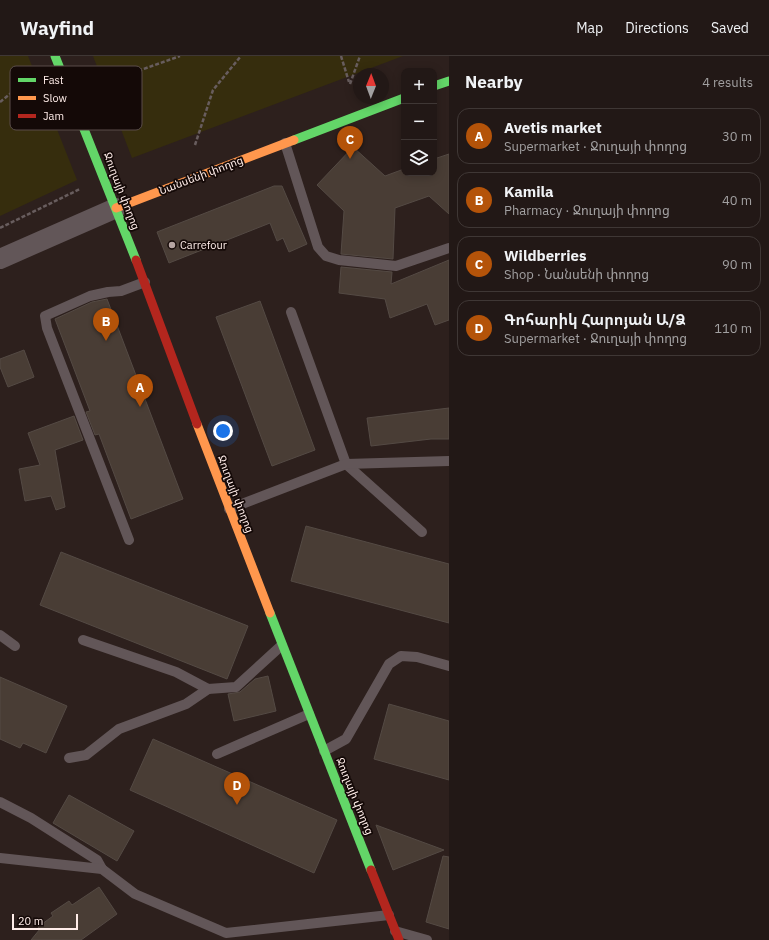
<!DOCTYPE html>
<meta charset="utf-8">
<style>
body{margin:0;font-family:"IBM Plex Sans","Noto Sans Armenian",sans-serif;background:#2a211f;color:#f1f3f6}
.controls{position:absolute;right:12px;top:12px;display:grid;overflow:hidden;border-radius:8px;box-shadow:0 2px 10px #0003}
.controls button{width:36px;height:36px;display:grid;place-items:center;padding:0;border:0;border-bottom:1px solid #3f3735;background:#221816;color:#f1f3f6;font:20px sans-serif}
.compass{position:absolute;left:353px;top:12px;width:36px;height:36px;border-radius:50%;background:#221816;box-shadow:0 2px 10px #0003;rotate:1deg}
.scale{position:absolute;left:12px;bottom:10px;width:66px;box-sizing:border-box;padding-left:4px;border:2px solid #ffede9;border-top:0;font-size:11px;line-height:14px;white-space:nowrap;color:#ffede9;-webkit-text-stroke:3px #140907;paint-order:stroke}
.you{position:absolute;left:223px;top:375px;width:14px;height:14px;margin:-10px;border:3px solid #fff;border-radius:50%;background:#1a73e8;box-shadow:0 0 0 6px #1a73e833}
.badge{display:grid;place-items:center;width:26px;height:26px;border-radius:50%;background:#b45309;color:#fff;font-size:13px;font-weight:700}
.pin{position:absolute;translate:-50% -33px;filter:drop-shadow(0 1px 2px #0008)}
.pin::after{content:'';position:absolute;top:21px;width:14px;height:12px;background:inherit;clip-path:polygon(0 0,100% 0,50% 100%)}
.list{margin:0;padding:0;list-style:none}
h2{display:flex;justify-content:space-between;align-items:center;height:52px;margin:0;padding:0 16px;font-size:17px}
h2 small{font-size:13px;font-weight:400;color:#a2a0a1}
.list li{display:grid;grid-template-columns:26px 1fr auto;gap:12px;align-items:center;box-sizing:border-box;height:56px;margin:0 8px 8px;padding:0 8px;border:1px solid #3f3735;border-radius:12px}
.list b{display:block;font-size:15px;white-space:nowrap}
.list p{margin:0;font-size:13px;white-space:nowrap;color:#a2a0a1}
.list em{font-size:13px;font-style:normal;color:#a2a0a1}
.icon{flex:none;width:22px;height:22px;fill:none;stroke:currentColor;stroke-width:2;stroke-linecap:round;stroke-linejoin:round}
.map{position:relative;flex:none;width:449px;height:884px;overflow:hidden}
header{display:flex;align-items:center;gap:24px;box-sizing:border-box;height:56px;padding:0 20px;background:#221816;border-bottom:1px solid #3f3735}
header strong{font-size:19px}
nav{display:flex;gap:22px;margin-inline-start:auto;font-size:14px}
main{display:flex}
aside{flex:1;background:#221816}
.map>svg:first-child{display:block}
.green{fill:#362d0d}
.building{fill:#493d35;stroke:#544a44}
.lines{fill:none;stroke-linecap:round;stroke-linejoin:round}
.path{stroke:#685d5e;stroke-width:2.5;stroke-dasharray:4 2;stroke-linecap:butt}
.lane{stroke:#625658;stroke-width:10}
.street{stroke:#625658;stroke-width:20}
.fast{stroke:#63d668;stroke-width:9}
.slow{stroke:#ff974d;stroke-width:9}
.jam{stroke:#b3261e;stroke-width:9}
.poi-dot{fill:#b6a5a2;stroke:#140907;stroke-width:1.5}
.labels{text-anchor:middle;stroke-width:3.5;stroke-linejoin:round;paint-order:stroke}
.street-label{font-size:11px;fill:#ffede9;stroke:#140907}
.poi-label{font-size:11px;fill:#ffede9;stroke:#140907;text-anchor:start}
.key{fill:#140907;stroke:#5a4d4b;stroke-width:1}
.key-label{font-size:11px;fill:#ffede9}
</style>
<header>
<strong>Wayfind</strong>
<nav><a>Map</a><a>Directions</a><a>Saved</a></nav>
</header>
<main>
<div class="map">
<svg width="449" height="884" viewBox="0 0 449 884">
<rect width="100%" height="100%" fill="#2d201d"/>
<g class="green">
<path d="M0,0h28l49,124 -77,36z"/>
<path d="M93,0h310l-271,102z"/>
</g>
<g class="building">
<path d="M353,91l32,29 19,-7v4h30v-14l15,-5v60l-20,-18 -34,12 -2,51 -52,-5 3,-43 -27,-26z"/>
<path d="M274,130h8l25,58 -18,8 -6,-14 -6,3 -7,-18 -101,40 -12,-31z"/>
<path d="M449,204v60l-14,5 -8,-21 -37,14 -5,-19 -46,-6 2,-26 51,5 -1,12z"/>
<path d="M107,243l76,200 -52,20 -32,-85 -4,1 -9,-23 4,-1 -35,-92 37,-17z"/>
<path d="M260,245l55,149 -43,16 -56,-149z"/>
<path d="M24,294l10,27 -26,10 -8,-20v-8z"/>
<path d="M449,352v31h-18l-60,7 -4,-28z"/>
<path d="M74,360l9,24 -28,10 10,57 -9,3 -5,-14 -26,5 -6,-32 21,-4 -12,-32z"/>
<path d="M306,470l143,38v59l-158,-42z"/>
<path d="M61,496l187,74 -21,53 -187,-74z"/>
<path d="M268,620l8,35 -42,10 -6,-27 12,-2 15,-13z"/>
<path d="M0,621l67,29 -21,47 -23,-10 -3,5 -20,-9z"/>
<path d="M389,648l60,17v59l-75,-21z"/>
<path d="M153,683l184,81 -23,53 -184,-83z"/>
<path d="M69,739l65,36 -17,30 -64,-38z"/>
<path d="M376,769l68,25 -51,20z"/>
<path d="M443,800l6,1v72l-23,-7z"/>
<path d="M99,831l18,27 -36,26h-50l9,-11 -2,-2 15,-11 -2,-3 18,-12 3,4z"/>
</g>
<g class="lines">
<g class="path">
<path d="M341,0l8,26"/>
<path d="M350,28l10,-28"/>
<path d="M93,31l87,-31"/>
<path d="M0,46l37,-30"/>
<path d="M195,89l18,-55 28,-34"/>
<path d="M0,172l80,-39"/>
</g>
<g class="lane">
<path d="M285,87l33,104 8,9 13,4 57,6 53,-18"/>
<path d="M291,256l55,152 76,68"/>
<path d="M229,453l117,-45 103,-3"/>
<path d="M129,484l-82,-212 -2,-12 45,-20 18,-4 13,-1 24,-9"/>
<path d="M0,579l15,11"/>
<path d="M83,584l93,32 32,17 28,-2 46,-42"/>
<path d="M324,695l22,-12 43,-75 12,-8 16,1 32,9"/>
<path d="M217,698l92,-40"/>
<path d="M69,702l17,-3 33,-26 67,-25 22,-15"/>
<path d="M0,746l31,16 66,42 5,9"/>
<path d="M0,802l102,11 33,25 91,39 163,-18"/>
<path d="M395,875l32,9"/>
</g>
<path class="street" d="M0,203l116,-51"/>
<g class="fast">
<path d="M55,0l81,204"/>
<path d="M434,30l15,-5"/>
<path d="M294,84l110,-42"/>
<path d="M270,557l101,257"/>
</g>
<g class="slow">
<path d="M116,152l178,-68"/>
<path d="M197,368l73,189"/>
</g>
<g class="jam">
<path d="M136,204l61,164"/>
<path d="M371,814l28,70"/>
</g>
</g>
<circle class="poi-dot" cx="172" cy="189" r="4"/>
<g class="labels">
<g class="street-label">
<text transform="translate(201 119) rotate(-21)" y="4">Նանսենի փողոց</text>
<text transform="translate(122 135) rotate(69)" y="4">Ջուղայի փողոց</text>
<text transform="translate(236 438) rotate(69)" y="4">Ջուղայի փողոց</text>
<text transform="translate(355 740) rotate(68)" y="4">Ջուղայի փողոց</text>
</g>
<g class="poi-label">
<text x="180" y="193">Carrefour</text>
</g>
</g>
<rect x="10" y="10" width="132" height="64" rx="6" class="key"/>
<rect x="18" y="22" width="18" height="4" fill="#63d668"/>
<rect x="18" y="40" width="18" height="4" fill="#ff974d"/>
<rect x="18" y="58" width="18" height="4" fill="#b3261e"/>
<g class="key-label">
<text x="43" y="28">Fast</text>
<text x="43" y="46">Slow</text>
<text x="43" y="64">Jam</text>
</g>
</svg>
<div class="controls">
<button>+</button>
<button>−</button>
<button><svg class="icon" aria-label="layers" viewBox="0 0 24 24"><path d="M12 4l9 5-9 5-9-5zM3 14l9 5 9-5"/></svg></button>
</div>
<svg class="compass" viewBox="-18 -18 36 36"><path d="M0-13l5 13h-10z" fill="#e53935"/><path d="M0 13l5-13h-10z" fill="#a2a0a1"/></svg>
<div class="scale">20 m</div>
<div class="you"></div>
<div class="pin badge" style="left:140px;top:351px">A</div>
<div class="pin badge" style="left:106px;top:285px">B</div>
<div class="pin badge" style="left:350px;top:103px">C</div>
<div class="pin badge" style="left:237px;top:749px">D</div>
</div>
<aside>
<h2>Nearby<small>4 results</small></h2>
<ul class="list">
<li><span class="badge">A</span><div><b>Avetis market</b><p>Supermarket · Ջուղայի փողոց</p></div><em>30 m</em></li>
<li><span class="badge">B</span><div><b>Kamila</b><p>Pharmacy · Ջուղայի փողոց</p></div><em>40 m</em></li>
<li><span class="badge">C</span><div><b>Wildberries</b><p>Shop · Նանսենի փողոց</p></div><em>90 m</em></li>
<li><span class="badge">D</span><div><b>Գոհարիկ Հարոյան Ա/Ձ</b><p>Supermarket · Ջուղայի փողոց</p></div><em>110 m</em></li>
</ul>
</aside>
</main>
